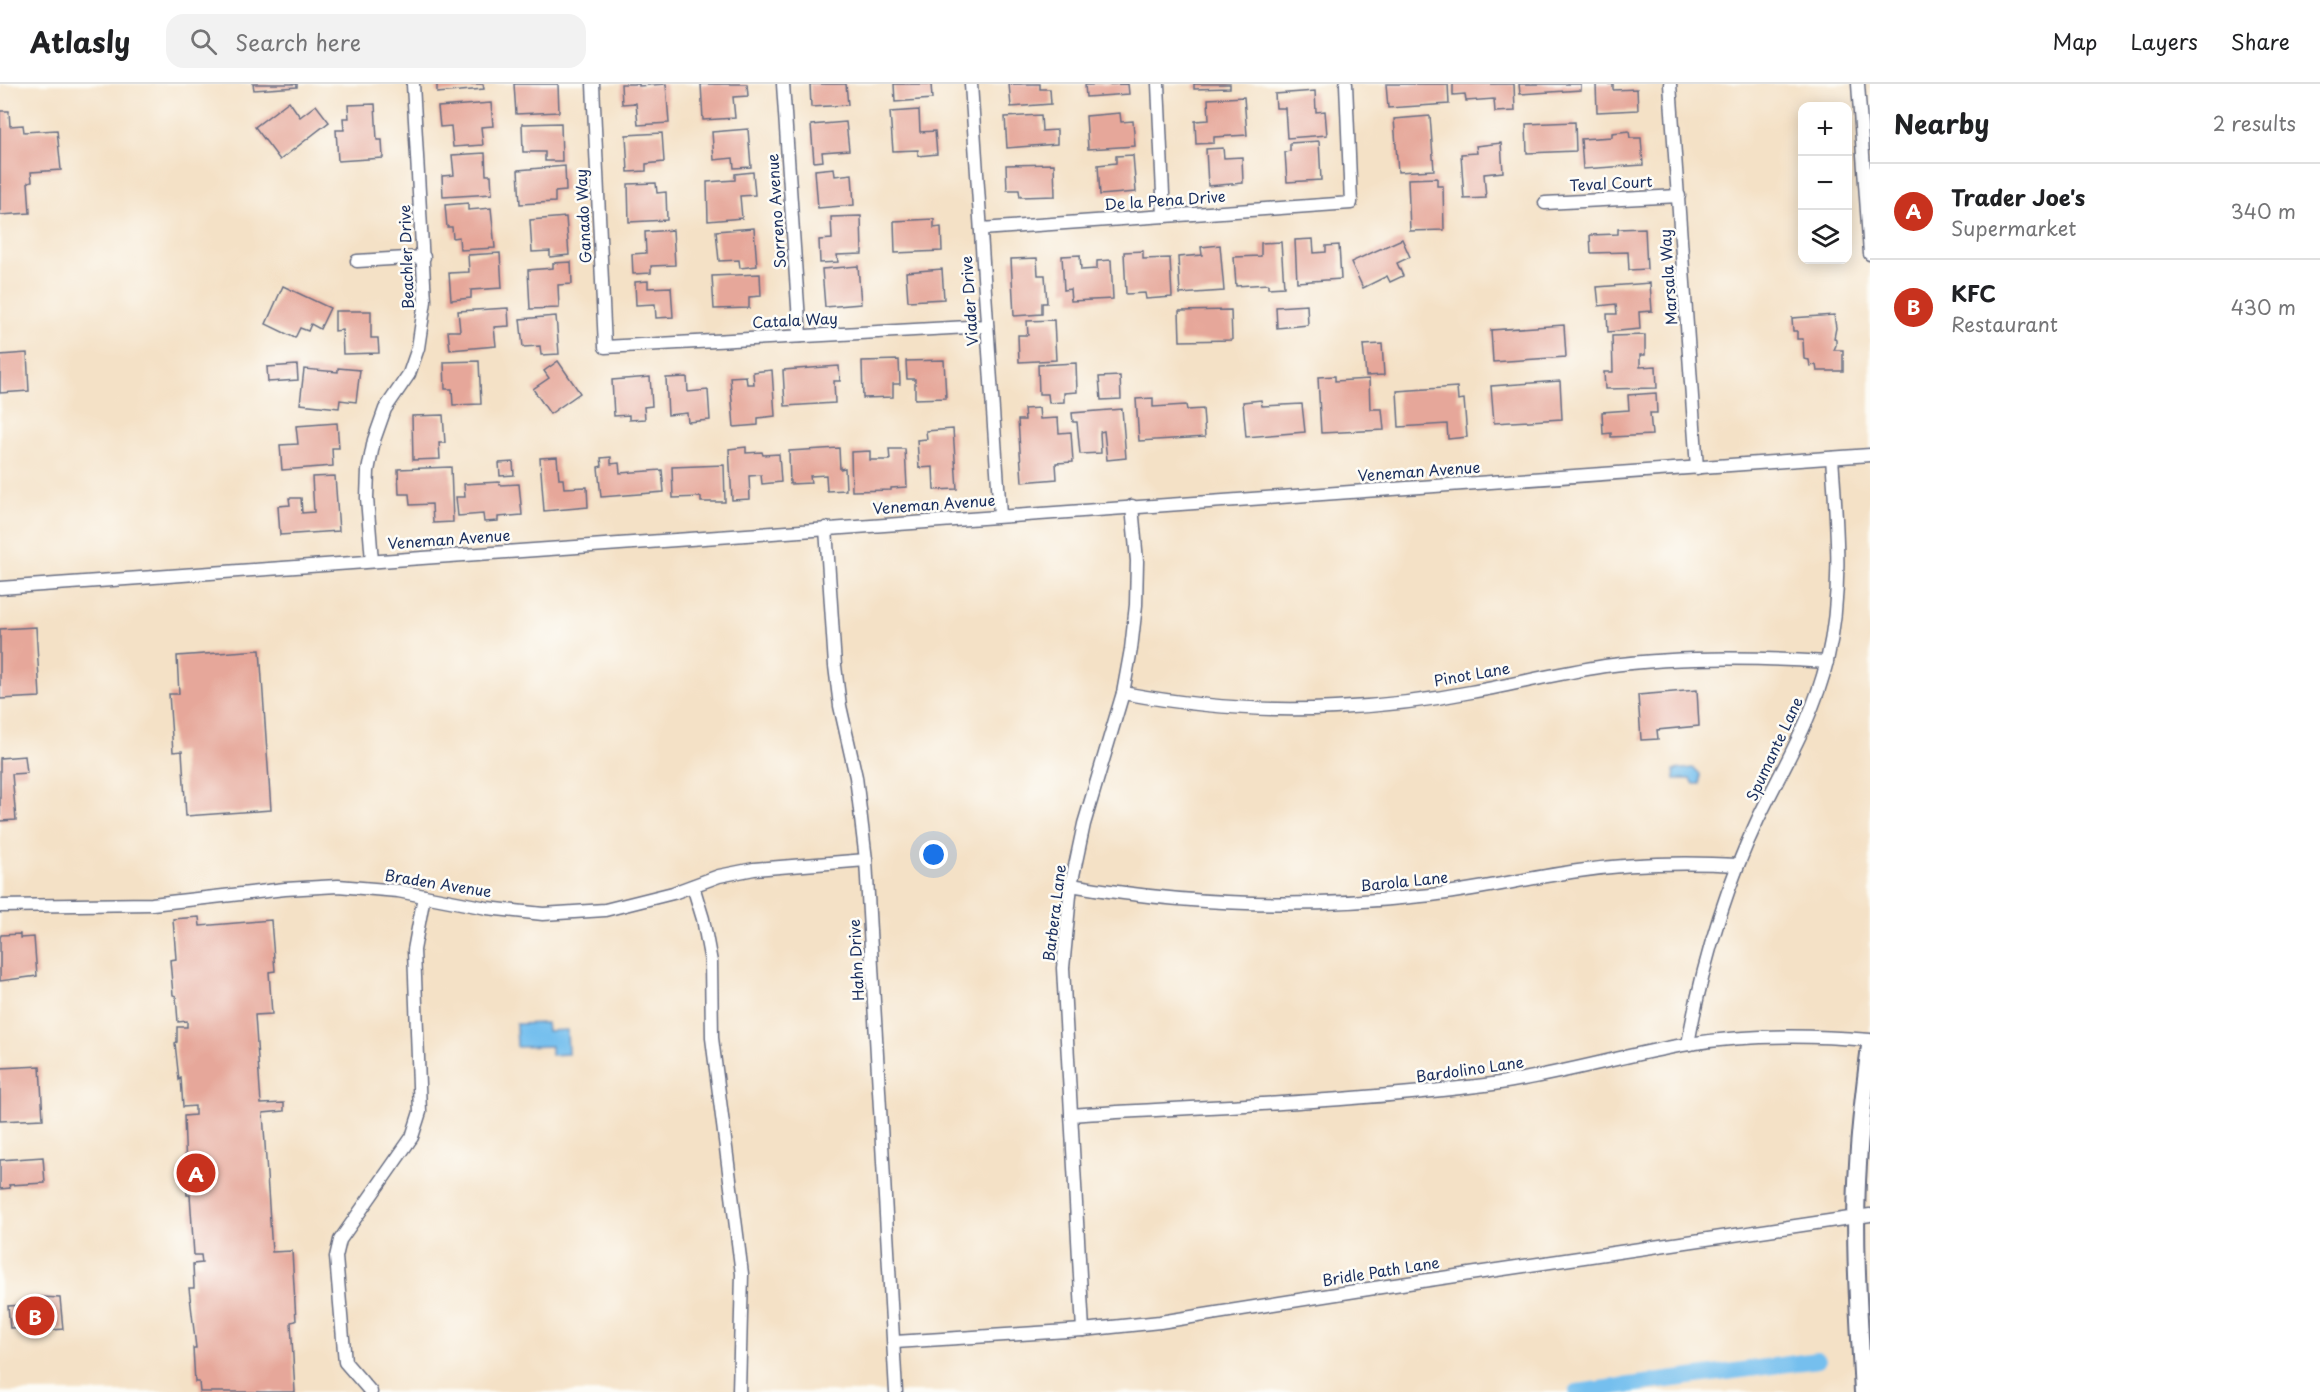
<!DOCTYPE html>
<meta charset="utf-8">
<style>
body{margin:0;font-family:"Playpen Sans",sans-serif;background:#f2f2f2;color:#202124}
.controls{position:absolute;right:18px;top:18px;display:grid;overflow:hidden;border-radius:12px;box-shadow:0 3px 15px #0003}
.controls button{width:54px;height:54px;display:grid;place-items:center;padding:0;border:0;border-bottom:2px solid #e0e0e0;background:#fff;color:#202124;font:30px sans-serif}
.you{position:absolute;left:934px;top:771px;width:21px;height:21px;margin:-15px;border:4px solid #fff;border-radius:50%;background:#1a73e8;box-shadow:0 0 0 9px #1a73e833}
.badge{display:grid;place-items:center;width:39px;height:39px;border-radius:50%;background:#c8321e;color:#fff;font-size:20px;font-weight:700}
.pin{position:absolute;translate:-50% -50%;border:3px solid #fff;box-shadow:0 2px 6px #0006}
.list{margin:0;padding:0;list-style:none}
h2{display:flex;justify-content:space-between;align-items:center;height:78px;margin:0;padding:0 24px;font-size:26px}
h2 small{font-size:20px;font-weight:400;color:#757577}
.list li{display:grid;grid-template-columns:39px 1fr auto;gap:18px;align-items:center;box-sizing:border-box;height:96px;padding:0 24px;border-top:2px solid #e0e0e0}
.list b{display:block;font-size:22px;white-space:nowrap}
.list p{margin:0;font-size:20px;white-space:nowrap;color:#757577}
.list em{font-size:20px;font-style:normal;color:#757577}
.icon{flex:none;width:33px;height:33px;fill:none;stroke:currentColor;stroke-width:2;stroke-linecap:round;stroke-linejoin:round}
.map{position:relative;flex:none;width:1870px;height:1308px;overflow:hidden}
header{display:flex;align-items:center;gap:36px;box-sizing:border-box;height:84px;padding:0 30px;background:#fff;border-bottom:2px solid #e0e0e0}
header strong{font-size:28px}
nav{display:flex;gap:33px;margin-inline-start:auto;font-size:21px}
.search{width:420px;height:54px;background:#f2f2f2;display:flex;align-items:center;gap:15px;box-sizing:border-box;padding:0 21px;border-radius:18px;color:#757577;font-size:22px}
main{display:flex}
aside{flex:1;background:#fff}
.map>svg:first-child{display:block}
.water{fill:#75bfee;stroke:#4877a6;stroke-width:1.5}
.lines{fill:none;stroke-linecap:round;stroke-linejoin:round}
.canal{stroke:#75bfee;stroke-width:16}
.building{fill:#e6a79a}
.minor-casing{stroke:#676d82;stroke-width:15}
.tertiary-casing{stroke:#676d82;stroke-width:20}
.minor{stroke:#fff;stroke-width:12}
.tertiary{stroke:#fff;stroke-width:16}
.labels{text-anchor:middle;stroke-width:5;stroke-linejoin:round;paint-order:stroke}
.street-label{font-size:15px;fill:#1b2f5e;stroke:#fdfcf7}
</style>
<header>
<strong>Atlasly</strong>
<div class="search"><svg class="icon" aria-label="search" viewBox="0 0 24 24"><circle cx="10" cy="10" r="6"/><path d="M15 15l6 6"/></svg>Search here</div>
<nav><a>Map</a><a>Layers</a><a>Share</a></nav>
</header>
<main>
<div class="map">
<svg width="1870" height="1308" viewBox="0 0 1870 1308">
<rect width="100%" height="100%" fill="#fdfcf7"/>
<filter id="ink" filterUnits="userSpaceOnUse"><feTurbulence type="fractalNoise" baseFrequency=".0167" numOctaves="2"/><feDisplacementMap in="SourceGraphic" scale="12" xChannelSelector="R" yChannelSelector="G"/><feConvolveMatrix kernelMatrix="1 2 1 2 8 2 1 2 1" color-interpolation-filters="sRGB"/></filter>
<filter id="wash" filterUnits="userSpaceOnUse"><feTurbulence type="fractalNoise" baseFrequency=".008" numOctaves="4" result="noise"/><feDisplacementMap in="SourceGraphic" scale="24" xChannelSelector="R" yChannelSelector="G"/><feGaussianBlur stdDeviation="1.35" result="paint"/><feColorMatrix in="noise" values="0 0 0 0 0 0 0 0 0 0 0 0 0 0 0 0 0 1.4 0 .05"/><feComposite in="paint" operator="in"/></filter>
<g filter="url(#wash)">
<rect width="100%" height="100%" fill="#f4e1c6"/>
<g class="water">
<path d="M1693,684l7,7v9h-6l-3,-5h-16l-1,-9z"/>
<path d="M546,939l1,8 20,-1 1,24 -17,1v-9l-34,1 -1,-23z"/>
</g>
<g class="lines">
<path class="canal" d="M1577,1308l241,-32"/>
</g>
<g id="blocks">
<g class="building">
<path d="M253,0h44v3l-43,3z"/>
<path d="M437,0h46l1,5 -47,4z"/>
<path d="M514,0h44l1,28 -43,2z"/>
<path d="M621,0h18v2l27,-2 3,39 -31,2 -2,-22 -14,1z"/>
<path d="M701,0h46l1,12 -15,1 2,21 -32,2z"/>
<path d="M810,0h36l2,21 -37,2z"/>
<path d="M894,0h37l1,15 -37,3z"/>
<path d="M1009,0h31v5h10l1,15 -40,3z"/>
<path d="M1128,0l1,10 -43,3 -1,-12z"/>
<path d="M1194,0h36v4l-36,1z"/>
<path d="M1386,0h62l1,20 -61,4z"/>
<path d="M1453,0h61l1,27 -20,1 -1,-13 -28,2 -1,-7 -12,1z"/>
<path d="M1519,0h62v6l-61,4z"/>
<path d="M1596,0h17v6l24,-1 1,21 -41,2z"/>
<path d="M1315,7l1,21 9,-1 2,24 -40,3 -2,-30h-9l-1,-14z"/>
<path d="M1244,13l3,38 -33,2v6l-18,1 -1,-23 14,-1 -1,-21z"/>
<path d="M289,17l11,16 16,-12 13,17 -49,38 -25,-33z"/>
<path d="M491,19l2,23 -12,1 2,18 -30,2 -2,-21 -11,1 -2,-20z"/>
<path d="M375,20l2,36h5l1,18 -45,3 -2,-31h8l-1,-12h6l-1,-13z"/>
<path d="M919,26l1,22 15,-1 2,23 -19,2v-6l-25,1 -3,-39z"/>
<path d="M0,27h9l1,15 13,-1 1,7 33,-2 4,40 -30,2 1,9 -4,1 2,31 -30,2z"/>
<path d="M1120,29l1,9 12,-1 2,25 -47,3 -2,-33z"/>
<path d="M1041,31l1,16 15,-1v14l-50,4 -2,-31z"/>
<path d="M1430,32l4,54 -36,2 -4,-53z"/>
<path d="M846,38l3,28 -27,2 1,9 -9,1 -3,-37z"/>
<path d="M1575,38l1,29 -49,2 -1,-29z"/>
<path d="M561,39l1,38h-17v-9h-22l-1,-28z"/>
<path d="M748,45l3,38 -17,1 -1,-10 -19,2 -2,-28z"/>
<path d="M1629,47l1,7h11l2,27 -60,4 -2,-30 31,-2v-4z"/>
<path d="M662,49l2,29 -18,2v7l-18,1 -2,-37z"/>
<path d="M1319,57l2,39 -34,2 -2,-30 5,-1v-8z"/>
<path d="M1501,59l2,29 -19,2 2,24 -22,1 -3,-45 16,-1 -1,-7z"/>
<path d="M1223,64l1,10 18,-1 1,26 -35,3 -2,-37z"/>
<path d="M485,69l1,22h5l1,19 -49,3 -1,-21 12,-1 -2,-20z"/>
<path d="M1133,71l3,37 -36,3 -2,-30 18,-2v-7z"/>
<path d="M1054,80l1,32 -35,1 -1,-7h-12l-1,-25z"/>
<path d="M565,82l1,25 -11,1v10l-35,2 -2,-34z"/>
<path d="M834,84l1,8 17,-2 2,31 -36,3 -3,-38z"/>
<path d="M753,88l2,23 -15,1 2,22 -34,3 -1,-39 28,-2v-6z"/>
<path d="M1437,94v8h6l1,44 -34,1 -2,-52z"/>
<path d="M656,99l1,10 9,-1 1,28 -38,2 -1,-38z"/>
<path d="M468,119v7l23,-2 4,40 -35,2 -1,-13 -6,1 -1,-11h-5l-2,-22z"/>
<path d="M861,132l1,38 -25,1 1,7 -18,1 -1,-23 13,-1 -1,-22z"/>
<path d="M566,133l3,38 -19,2v-6l-18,1 -2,-32z"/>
<path d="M934,135v9l7,-1 1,24 -47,2 -1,-32z"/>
<path d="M754,144l3,38 -17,2 -1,-8 -20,1 -3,-30z"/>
<path d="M1645,144l2,41 -18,1 -1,-18 -37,1 -1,-18 28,-1v-5z"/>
<path d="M673,146l2,35 -24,1v7l-18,1 -1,-20 14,-1 -1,-21z"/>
<path d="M1313,155l1,14 12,-1v-6l13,-1 2,34 -44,3 -2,-42z"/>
<path d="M1402,155l8,18 -13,6 6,13 -13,6 -3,-6 -24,12 -12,-26z"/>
<path d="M1281,158l3,45 -16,1v-4l-32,2 -2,-29 27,-1v-13z"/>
<path d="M1220,161l4,46 -44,3 -2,-37 24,-2 -1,-8z"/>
<path d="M1143,167v8l27,-1 2,39 -26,2 -1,-6 -19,1 -2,-42z"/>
<path d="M500,169l2,35 -31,2v8l-20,2 -2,-27 20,-1 -1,-17z"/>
<path d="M1080,171l1,15 16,-1v-8l14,-1 2,39 -42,2 -1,-12 -6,1 -2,-34z"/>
<path d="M1037,174l1,17h7l2,28h-5v11l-28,2 -3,-57z"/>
<path d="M571,178l1,22 -14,1 1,23 -29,1 -2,-39 25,-2v-5z"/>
<path d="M858,182l3,38 -36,3 -3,-38z"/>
<path d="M942,185l2,30 -36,2 -2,-29z"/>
<path d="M760,190l1,22 -12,1v11l-35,1 -2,-33z"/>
<path d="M648,197v7l23,-1 2,30 -17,1 -1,-14 -19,1 -1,-23z"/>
<path d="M1650,199l2,28 -13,1 1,17 -32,3 -1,-18h10l-1,-10 -17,2 -2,-19z"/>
<path d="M283,202l47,22 -10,21 -9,-5 -3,7 -8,-3 -5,10 -29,-14z"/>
<path d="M1307,221l1,20 -31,3 -1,-21z"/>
<path d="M508,224l1,18 -15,1 2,19 -46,4 -2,-19h12l-2,-20z"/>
<path d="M1231,226l1,30 -52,1 -1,-30z"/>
<path d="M335,227h36v27h7l1,15 -36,1 -1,-24 -7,1z"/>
<path d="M1834,231l2,13 -2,10 2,2v5l-2,5h9v21h-26l-1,-6 -6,1 -1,-6 -5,-1 -1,-20h-6v-8h-4l-1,-13z"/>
<path d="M556,232l3,38 -18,1 -1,-9 -17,1 -3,-28z"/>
<path d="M1054,236l2,40 -37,2 -1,-27h10l-1,-14z"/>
<path d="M1564,241l2,32 -73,5 -2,-32z"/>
<path d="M1645,251v20h-5v12l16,-1 1,22 -52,1 -1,-17h9l-1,-36z"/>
<path d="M1382,260l2,31 -18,1 -3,-31z"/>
<path d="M27,269l2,38 -29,2v-38z"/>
<path d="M899,276l1,24h-7v13l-30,1 -1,-37z"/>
<path d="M944,276l2,38 -31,1v-20h-8l-1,-18z"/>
<path d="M479,277l2,43 -28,1 -1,-16h-7l-1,-27z"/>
<path d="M558,277l22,32 -30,21 -17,-25 16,-11 -5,-7z"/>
<path d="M1076,279l1,29 -13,1v9l-15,1 -1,-9h-9l-1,-29z"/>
<path d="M297,281l1,15 -30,2 -1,-15z"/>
<path d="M839,282l1,15h-6l1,22 -50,3 -2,-36z"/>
<path d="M338,284l22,2 -4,32 -16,-2 -1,8 -39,-4 4,-35 34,3z"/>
<path d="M772,286l3,46 -17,2v7l-24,2 -4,-50 16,-1 1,8h7l-1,-12z"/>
<path d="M1120,292l1,23 -20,1 -2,-23z"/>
<path d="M1335,292v5l34,-2 1,30h12l2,21 -63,3 -3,-56z"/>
<path d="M650,293l2,29 -8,1 1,12 -16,1v-5l-15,1 -2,-36z"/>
<path d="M687,293l1,15 20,-2 2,30 -22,2 -1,-9 -19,2 -2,-37z"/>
<path d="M1560,297l2,38 -68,4 -3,-37z"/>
<path d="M1457,303l1,13 6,-1 3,38 -19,2 -1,-15 -48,3 -2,-36z"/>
<path d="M1656,309l1,20h-7l2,22 -41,2v-4l-8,1 -1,-22 27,-2 -1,-15z"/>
<path d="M1153,314v9l33,-2 1,5 16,-1 2,28 -66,4 -3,-42z"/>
<path d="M1261,316l1,6 40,-2 3,28 -59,5 -3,-35z"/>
<path d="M1039,324l1,11 18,-1 1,15 12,-1 2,30 -17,1 1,16 -35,3 -4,-62h7l-1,-11z"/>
<path d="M1122,325l4,49 -19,2 -3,-29 -4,1 1,21 -21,1 -3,-32h-4l-1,-9z"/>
<path d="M443,331l2,28h-6l1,16 -27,1 -1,-44z"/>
<path d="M337,339l2,25h-7l1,18 -51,4 -2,-25 18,-1 -2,-18z"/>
<path d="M953,345l4,60 -23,1 -1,-23 -14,1 -2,-28 10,-1 -1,-8z"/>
<path d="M746,363v6l16,-1 1,3 16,-1 2,28 -19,2 -1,-9 -12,1 1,23 -18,1 -3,-51z"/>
<path d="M839,364l1,21 5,-1 1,22 -19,1 -1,-16 -16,1 1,7 -21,1 -1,-33z"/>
<path d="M889,365h16l2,38 -16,1v2l-39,1 -1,-39 19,-1v9h20z"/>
<path d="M557,373l2,22h4l1,9 23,-1 1,20 -44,4 -4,-53z"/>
<path d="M611,373v7l8,-1 1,10 42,-3 2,22 -63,5 -3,-30 4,-1 -1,-8z"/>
<path d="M513,378l1,13 -14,1 -1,-13z"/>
<path d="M724,381l1,37h-24v-5l-28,1 -1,-31z"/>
<path d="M451,383l2,55 -20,1 -1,-19 -22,1 -1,-11h-10l-1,-25z"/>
<path d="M335,392l4,55 -59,4 -2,-29 12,-1 -1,-7h12l1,15 12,-1 -2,-35z"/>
<path d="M499,398l1,3 19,-1 3,31 -24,2v4l-14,1 -1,-8 -25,2 -2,-19h9l-1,-13z"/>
<path d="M36,543l4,70 -40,2v-70z"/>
<path d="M260,566l11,160 -85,6 -4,-65 -9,1 -4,-58h10l-2,-38z"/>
<path d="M1697,606l2,36 -42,4 1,9 -17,1 -3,-45z"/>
<path d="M25,672l2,17 -15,1 4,46 -16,1v-63z"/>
<path d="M199,833l1,9 71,-6 4,51 -6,1 3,42 -17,1 6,89 23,-1v8l-21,2 9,139 20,-1 4,70 -5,1 4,70h-95l-1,-10h-4l-2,-34h3l-7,-60h5l-1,-24 9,-1 -1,-8h-7l-4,-60h-3l-3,-79 11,-1v-9l-12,1 -2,-29 -2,2 -4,-37 2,-1v-15h10v-6l-9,1 -2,-26 -3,-1 -3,-35 6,-1 -3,-40z"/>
<path d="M20,850v4l14,-1 3,39 -37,5v-43l1,-3z"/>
<path d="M40,982l3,53 -43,2v-53z"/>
<path d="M43,1073l2,26 -36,2 1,3 -10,1v-29z"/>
<path d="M41,1213l19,1 3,31 -32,3v-5l-21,1 -2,-22 17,-1v-6z"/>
</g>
</g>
</g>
<g filter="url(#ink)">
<use href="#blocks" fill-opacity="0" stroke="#676d82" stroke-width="1.5"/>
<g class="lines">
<g class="minor-casing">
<g id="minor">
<path d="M593,0l12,263 382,-21"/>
<path d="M783,0l17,252"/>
<path d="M971,0l29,431"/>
<path d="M1158,0l6,132"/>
<path d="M1670,0l27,384"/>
<path d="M1858,0l12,170"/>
<path d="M1545,119l134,-7"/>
<path d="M981,145l370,-26 -5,-119"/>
<path d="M357,177l67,-4"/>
<path d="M826,444l9,138 5,40 16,71 10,83 30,532"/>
<path d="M372,477l-5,-63 1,-27 6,-31 11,-31 24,-35 9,-26 7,-47 -12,-217"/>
<path d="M0,504l1870,-133"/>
<path d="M1123,609c70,13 141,19 212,15 45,-2 91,-7 136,-16 44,-8 88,-19 134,-26 74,-10 147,-9 222,-4"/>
<path d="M1071,801c116,20 234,24 350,11 53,-5 105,-18 157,-25 54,-8 106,-9 160,-6"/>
<path d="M693,802l10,33 8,43 1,76 30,236 -3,118"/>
<path d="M0,822l152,-2 133,-15 53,-3 60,5 89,17 56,6 62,-4 68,-17 46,-17 35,-7 112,-9"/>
<path d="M1688,960c14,-78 36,-153 70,-225 25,-52 55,-100 69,-158 16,-68 10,-134 5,-203"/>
<path d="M1071,1031c141,-9 282,-13 422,-31 66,-9 130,-29 196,-40 60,-10 120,-9 181,-4"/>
<path d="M1083,1246l-20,-362 8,-83 13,-61 39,-131 8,-44 5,-44 1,-44 -5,-55"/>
<path d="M895,1258l188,-12 77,-8 221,-35 489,-72"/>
<path d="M371,1308l-26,-30 -9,-105 4,-17 72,-103 8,-25 -6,-162 10,-54"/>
</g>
</g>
<g class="tertiary-casing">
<path id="tertiary" d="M1863,1308c-4,-75 -10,-153 -5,-228 2,-40 7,-79 12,-118"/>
</g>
<use href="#minor" class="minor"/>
<use href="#tertiary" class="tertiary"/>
</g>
</g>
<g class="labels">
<g class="street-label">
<text transform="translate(1611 100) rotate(-3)" y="5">Teval Court</text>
<text transform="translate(1165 117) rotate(-4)" y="5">De la Pena Drive</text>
<text transform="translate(777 127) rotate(-94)" y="5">Sorreno Avenue</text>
<text transform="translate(584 132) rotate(-93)" y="5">Ganado Way</text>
<text transform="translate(407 173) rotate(-92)" y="5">Beachler Drive</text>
<text transform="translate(1669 193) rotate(-94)" y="5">Marsala Way</text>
<text transform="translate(970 217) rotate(-94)" y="5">Viader Drive</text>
<text transform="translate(795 237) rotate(-3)" y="5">Catala Way</text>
<text transform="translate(1419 388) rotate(-4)" y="5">Veneman Avenue</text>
<text transform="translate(934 421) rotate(-4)" y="5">Veneman Avenue</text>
<text transform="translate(449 456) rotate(-4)" y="5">Veneman Avenue</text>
<text transform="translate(1472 591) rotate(-10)" y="5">Pinot Lane</text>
<text transform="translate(1775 665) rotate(-65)" y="5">Spumante Lane</text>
<text transform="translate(1404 798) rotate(-6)" y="5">Barola Lane</text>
<text transform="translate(438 800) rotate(9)" y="5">Braden Avenue</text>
<text transform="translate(1055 829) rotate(-83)" y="5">Barbera Lane</text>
<text transform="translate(857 876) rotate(-93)" y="5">Hahn Drive</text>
<text transform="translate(1470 986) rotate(-8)" y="5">Bardolino Lane</text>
<text transform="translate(1381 1188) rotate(-9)" y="5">Bridle Path Lane</text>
</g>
</g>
</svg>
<div class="controls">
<button>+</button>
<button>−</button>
<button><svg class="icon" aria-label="layers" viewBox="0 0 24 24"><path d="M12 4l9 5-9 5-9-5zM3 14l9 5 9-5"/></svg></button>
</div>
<div class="you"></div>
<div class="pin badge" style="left:196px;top:1089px">A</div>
<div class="pin badge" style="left:35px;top:1232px">B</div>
</div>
<aside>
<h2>Nearby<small>2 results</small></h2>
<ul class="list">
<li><span class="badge">A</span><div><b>Trader Joe's</b><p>Supermarket</p></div><em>340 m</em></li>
<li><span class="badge">B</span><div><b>KFC</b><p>Restaurant</p></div><em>430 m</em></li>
</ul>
</aside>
</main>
